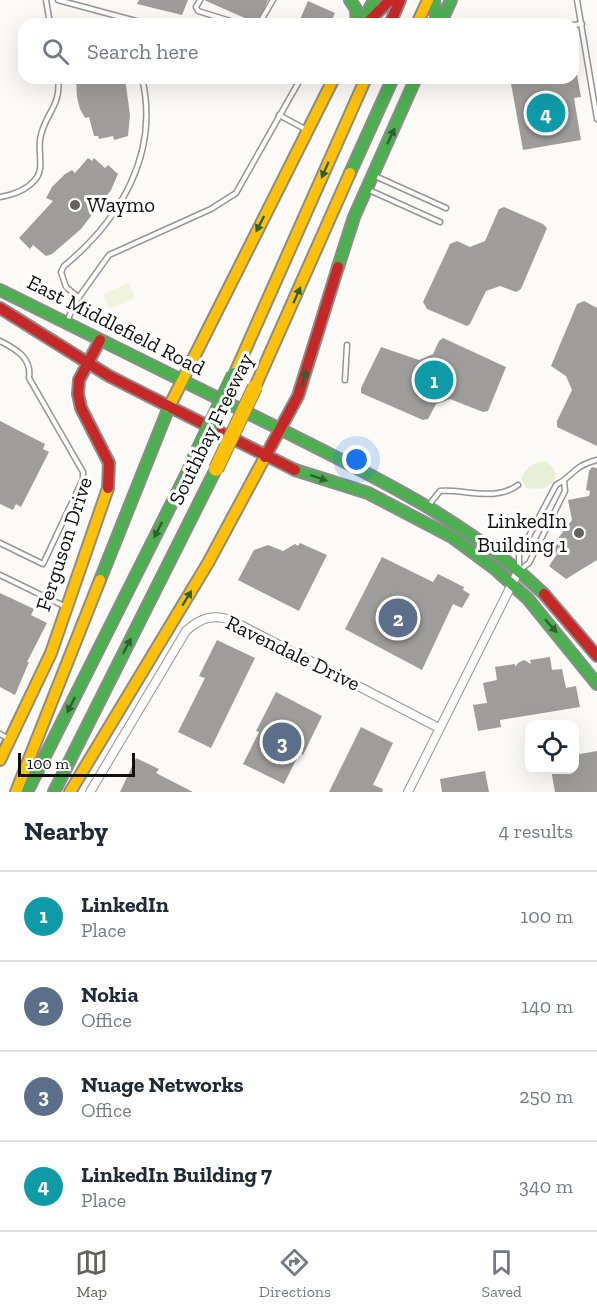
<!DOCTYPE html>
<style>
body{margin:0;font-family:"Zilla Slab",serif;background:#f6f6f7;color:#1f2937}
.controls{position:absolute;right:18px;bottom:18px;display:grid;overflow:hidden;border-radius:12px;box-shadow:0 6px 24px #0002}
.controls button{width:54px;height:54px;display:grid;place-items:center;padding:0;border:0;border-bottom:2px solid #e0e1e3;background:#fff;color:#1f2937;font:30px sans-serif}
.scale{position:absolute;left:18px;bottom:15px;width:117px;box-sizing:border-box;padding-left:6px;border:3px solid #101010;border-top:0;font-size:16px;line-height:21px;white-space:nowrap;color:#101010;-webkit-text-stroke:4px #fff;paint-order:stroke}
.you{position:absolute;left:357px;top:460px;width:21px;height:21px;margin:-15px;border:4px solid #fff;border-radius:50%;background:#1a73e8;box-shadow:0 0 0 9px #1a73e833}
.badge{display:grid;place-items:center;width:39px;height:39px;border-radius:50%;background:#626260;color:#fff;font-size:20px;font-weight:700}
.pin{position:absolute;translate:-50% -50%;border:3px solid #fff;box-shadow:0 2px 6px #0006}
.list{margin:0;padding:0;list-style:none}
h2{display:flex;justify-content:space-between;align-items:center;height:78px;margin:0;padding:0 24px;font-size:26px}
h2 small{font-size:20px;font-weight:400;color:#747a83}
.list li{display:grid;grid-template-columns:39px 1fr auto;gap:18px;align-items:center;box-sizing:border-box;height:90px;padding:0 24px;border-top:2px solid #e0e1e3}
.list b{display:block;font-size:22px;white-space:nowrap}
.list p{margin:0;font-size:20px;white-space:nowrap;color:#747a83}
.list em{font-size:20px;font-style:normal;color:#747a83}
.icon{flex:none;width:33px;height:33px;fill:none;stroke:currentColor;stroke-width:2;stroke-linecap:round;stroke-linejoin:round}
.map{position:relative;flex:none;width:597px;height:792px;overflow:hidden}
.search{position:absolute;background:#fff;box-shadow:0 6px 24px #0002;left:18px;right:18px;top:18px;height:66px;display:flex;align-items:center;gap:15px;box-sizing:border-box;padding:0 21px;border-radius:18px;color:#747a83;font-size:22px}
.sheet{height:438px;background:#fff}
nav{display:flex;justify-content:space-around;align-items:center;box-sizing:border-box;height:84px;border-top:2px solid #e0e1e3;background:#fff;font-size:16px;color:#747a83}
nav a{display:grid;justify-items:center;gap:3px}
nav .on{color:#626260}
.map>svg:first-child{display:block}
.green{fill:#e7f0d7}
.pitch{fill:#eff4e1}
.building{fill:#9f9d9b}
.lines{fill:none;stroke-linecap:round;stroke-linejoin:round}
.lane-casing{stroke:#969594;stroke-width:7}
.street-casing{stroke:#969594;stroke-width:10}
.fast-casing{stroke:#8c8c8a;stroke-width:14}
.slow-casing{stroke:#8c8c8a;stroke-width:14}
.jam-casing{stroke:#8c8c8a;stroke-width:14}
.lane{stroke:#fefefe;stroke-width:4}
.street{stroke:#fefefe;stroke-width:8}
.fast{stroke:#4caf50;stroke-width:10}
.slow{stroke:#ffc107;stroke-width:10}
.jam{stroke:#c62828;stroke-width:10}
.fast-bridge-casing{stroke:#838381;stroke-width:16;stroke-linecap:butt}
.slow-bridge-casing{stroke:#838381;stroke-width:16;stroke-linecap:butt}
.fast-bridge{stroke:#4caf50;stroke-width:14}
.slow-bridge{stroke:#ffc107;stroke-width:14}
.oneway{fill:#2e6030}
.poi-dot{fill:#626260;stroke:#fff;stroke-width:2}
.labels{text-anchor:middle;stroke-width:6;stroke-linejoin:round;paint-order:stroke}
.poi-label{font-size:21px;fill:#101010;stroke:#fff;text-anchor:start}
.street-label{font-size:21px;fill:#101010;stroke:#fff}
</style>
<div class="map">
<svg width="597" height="792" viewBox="0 0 597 792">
<rect width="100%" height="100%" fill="#fbfaf6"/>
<path class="green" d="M545,461l7,5 4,8 -3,9 -10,6 -17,-1 -5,-10c5,-11 12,-15 24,-17z"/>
<path class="pitch" d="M129,283l6,15 -26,11 -6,-15z"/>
<g class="building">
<path d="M139,0h49l-6,15 -45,-11z"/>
<path d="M204,0h64l-10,24z"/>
<path d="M308,1l27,12 -5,11h-32z"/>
<path d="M573,75h4l4,22 -7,1 7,42 -58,10 -13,-72h63z"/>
<path d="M81,78h44l5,37 -2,21 -14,4 -1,-4 -14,3 -1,-3h-4l-5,-19 -4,1 -5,-9 -3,-12 -1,-17z"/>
<path d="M88,158l4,3 2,-3 11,10 3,-3 10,9 -7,16 -30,39 -29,25 -6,2 -13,-11 -3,4 -11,-11 34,-37 -7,-3 6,-11 13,-13 7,-4 3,3z"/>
<path d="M504,207l39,17 4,4 -26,61 -5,3 -16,-6 -14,5 -16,33 -3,2 -40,-17 -4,-7 27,-58 7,-3 13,6 15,-6 14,-32z"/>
<path d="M584,301l13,7v138l-40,-19v-6l15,-31 -6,-14 -15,-10 26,-62z"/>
<path d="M443,338l63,29 -18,44 -5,1 -33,-13 -14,5 -8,15 -5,1 -62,-27v-5l20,-41 38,13 14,-6 6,-13z"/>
<path d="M0,421l45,23 -2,5 6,3 -28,55 -5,-3 -3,6 -13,-6z"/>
<path d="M592,467l5,1v92l-31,19 -17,-13 8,-12 -5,-8 20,-26 -4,-20 21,-4 1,-5 -4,-1 3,-19z"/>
<path d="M300,543l27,12 -28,56 -61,-31 16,-30 14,-5 15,6 12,-7 3,2z"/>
<path d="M382,557l51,25 5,-8 26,13 -1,3 7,4 -8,14 -9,-4 -31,66 -77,-41z"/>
<path d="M0,593l34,16 -3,6 16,8 -20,39h2l-14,33 -15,-8z"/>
<path d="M217,640l38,18 -44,90 -33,-16 27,-54 -6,-2z"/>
<path d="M550,657l2,13 10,-1 4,19 10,-2 4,21 -80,13 1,7 -23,4 -5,-26 14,-2 -4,-20 14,-3 -2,-13 20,-3v3l3,-4 6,-3 7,4 -1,-4z"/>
<path d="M276,692l46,24 -19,39 -3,-3 -16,32 -41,-20 16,-32 -3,-1z"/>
<path d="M361,727l32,16 -20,42 10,4 -1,3h-53z"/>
<path d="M597,751v41h-42l-4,-22h23v-15z"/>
<path d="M136,758l23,11 -3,4 37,19h-73z"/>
<path d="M485,771l4,21h-47l-2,-13z"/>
</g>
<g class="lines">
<g class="lane-casing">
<g id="lane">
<path d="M46,0l4,24"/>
<path d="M58,0l89,24"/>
<path d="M200,0l-4,7 2,4 42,13"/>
<path d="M577,0l20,119"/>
<path d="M259,24l14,-24"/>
<path d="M573,25l9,-1"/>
<path d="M279,115l26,14"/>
<path d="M375,176l71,32"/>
<path d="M369,190l71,32"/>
<path d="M0,197c12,-2 25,-6 34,-16 11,-11 4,-26 6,-41 3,-25 22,-33 18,-62"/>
<path d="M79,298l-13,-11 -5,-15 3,-6c56,-46 96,-113 78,-188"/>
<path d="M67,322l7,-18 35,-49 102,-46 25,-16 65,-115"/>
<path d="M0,341c16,8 32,17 29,37l54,94v7l-40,85 -43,-21"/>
<path d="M345,380l2,-35"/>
<path d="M428,506l12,-15c24,-2 56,11 78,-6"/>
<path d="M519,566v-11l37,-70c18,-9 15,-18 41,-25"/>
<path d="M521,569l8,-6 36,-72 -1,-10"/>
<path d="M0,575l66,32"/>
<path d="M0,734l9,5"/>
</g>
</g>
<g class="street-casing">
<g id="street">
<path d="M90,792l96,-161c14,-13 28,-18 47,-10l206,107"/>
<path d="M408,792l111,-222"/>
</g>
</g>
<g class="fast-casing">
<g id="fast">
<path d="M350,0l6,9 1,15"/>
<path d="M434,0l3,24"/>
<path d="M363,21l11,-21"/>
<path d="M440,24l11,-24"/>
<path d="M350,173l43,-95"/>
<path d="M338,267l16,-50 62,-139"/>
<path d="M0,290c91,45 182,91 274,136 95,48 192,93 270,168"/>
<path d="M295,470l73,23 84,44 42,31 34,31 69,85"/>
<path d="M100,580l69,-173"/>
<path d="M27,792l167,-333"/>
<path d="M54,792l162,-323"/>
</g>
</g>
<g class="slow-casing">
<g id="slow">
<path d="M417,24l11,-24"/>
<path d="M234,375l132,-297"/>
<path d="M255,387l95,-214"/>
<path d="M169,407l165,-329"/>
<path d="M0,760l51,-107 57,-165"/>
<path d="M16,792l84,-212"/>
<path d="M70,792l138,-229 57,-106"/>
</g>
</g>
<g class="jam-casing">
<g id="jam">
<path d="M366,24l24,-24"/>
<path d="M390,24l10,-24"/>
<path d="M0,308l109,68 186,94"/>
<path d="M100,340l-21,40 -1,14 3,14 28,55 -1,25"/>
<path d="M265,457l33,-61 40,-129"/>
<path d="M544,594l53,62"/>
</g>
</g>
<use href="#lane" class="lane"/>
<use href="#street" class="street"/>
<use href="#fast" class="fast"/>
<use href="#slow" class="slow"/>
<use href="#jam" class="jam"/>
<g class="fast-bridge-casing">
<path id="fast-bridge" d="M194,459l40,-84"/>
</g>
<g class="slow-bridge-casing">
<path id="slow-bridge" d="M216,469l39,-82"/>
</g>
<use href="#fast-bridge" class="fast-bridge"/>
<use href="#slow-bridge" class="slow-bridge"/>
</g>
<defs><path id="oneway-solid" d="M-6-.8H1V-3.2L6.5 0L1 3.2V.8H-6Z" transform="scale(1.5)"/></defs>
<g class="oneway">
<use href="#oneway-solid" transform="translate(391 136) rotate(-65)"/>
<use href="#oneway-solid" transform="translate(325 170) rotate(114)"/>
<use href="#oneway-solid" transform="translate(260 224) rotate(117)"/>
<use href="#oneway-solid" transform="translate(297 295) rotate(-66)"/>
<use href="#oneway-solid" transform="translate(304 378) rotate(-73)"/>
<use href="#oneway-solid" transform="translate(319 478) rotate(18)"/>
<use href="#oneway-solid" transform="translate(158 530) rotate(117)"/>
<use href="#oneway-solid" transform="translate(187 598) rotate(-59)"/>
<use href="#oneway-solid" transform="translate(551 626) rotate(48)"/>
<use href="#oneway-solid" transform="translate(127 646) rotate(-63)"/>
<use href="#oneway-solid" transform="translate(71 705) rotate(117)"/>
</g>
<g class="poi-dot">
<circle cx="75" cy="205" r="6"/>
<circle cx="579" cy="533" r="6"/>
</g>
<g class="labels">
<g class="poi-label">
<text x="87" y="212">Waymo</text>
<text x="567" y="528" text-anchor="end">LinkedIn<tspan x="567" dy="24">Building 1</tspan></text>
</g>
<g class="street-label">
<text transform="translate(116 325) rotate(27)" y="7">East Middlefield Road</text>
<text transform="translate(211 429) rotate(-64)" y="7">Southbay Freeway</text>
<text transform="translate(64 544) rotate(-72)" y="7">Ferguson Drive</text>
<text transform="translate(293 653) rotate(26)" y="7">Ravendale Drive</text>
</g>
</g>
</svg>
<div class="controls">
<button><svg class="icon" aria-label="locate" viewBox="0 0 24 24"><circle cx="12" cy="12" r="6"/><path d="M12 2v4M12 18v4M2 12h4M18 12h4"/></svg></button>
</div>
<div class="scale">100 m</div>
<div class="you"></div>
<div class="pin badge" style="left:434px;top:380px;background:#0f9aa8">1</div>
<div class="pin badge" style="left:398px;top:618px;background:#5c6f8a">2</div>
<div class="pin badge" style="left:282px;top:742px;background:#5c6f8a">3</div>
<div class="pin badge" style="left:546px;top:113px;background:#0f9aa8">4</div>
<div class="search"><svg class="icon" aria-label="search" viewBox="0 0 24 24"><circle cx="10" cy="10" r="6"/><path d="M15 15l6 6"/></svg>Search here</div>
</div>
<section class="sheet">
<h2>Nearby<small>4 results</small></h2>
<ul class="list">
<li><span class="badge" style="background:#0f9aa8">1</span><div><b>LinkedIn</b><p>Place</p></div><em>100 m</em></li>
<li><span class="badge" style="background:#5c6f8a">2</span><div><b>Nokia</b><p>Office</p></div><em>140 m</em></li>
<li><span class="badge" style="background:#5c6f8a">3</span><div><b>Nuage Networks</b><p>Office</p></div><em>250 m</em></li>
<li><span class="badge" style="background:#0f9aa8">4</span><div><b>LinkedIn Building 7</b><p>Place</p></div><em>340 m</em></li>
</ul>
</section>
<nav>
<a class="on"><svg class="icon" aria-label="map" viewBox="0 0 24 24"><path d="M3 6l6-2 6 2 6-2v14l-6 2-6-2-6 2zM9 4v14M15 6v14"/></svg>Map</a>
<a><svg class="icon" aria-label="directions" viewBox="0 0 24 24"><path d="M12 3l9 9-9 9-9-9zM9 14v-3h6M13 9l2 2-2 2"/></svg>Directions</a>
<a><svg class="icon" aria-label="saved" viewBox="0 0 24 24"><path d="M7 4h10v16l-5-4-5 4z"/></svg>Saved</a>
</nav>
